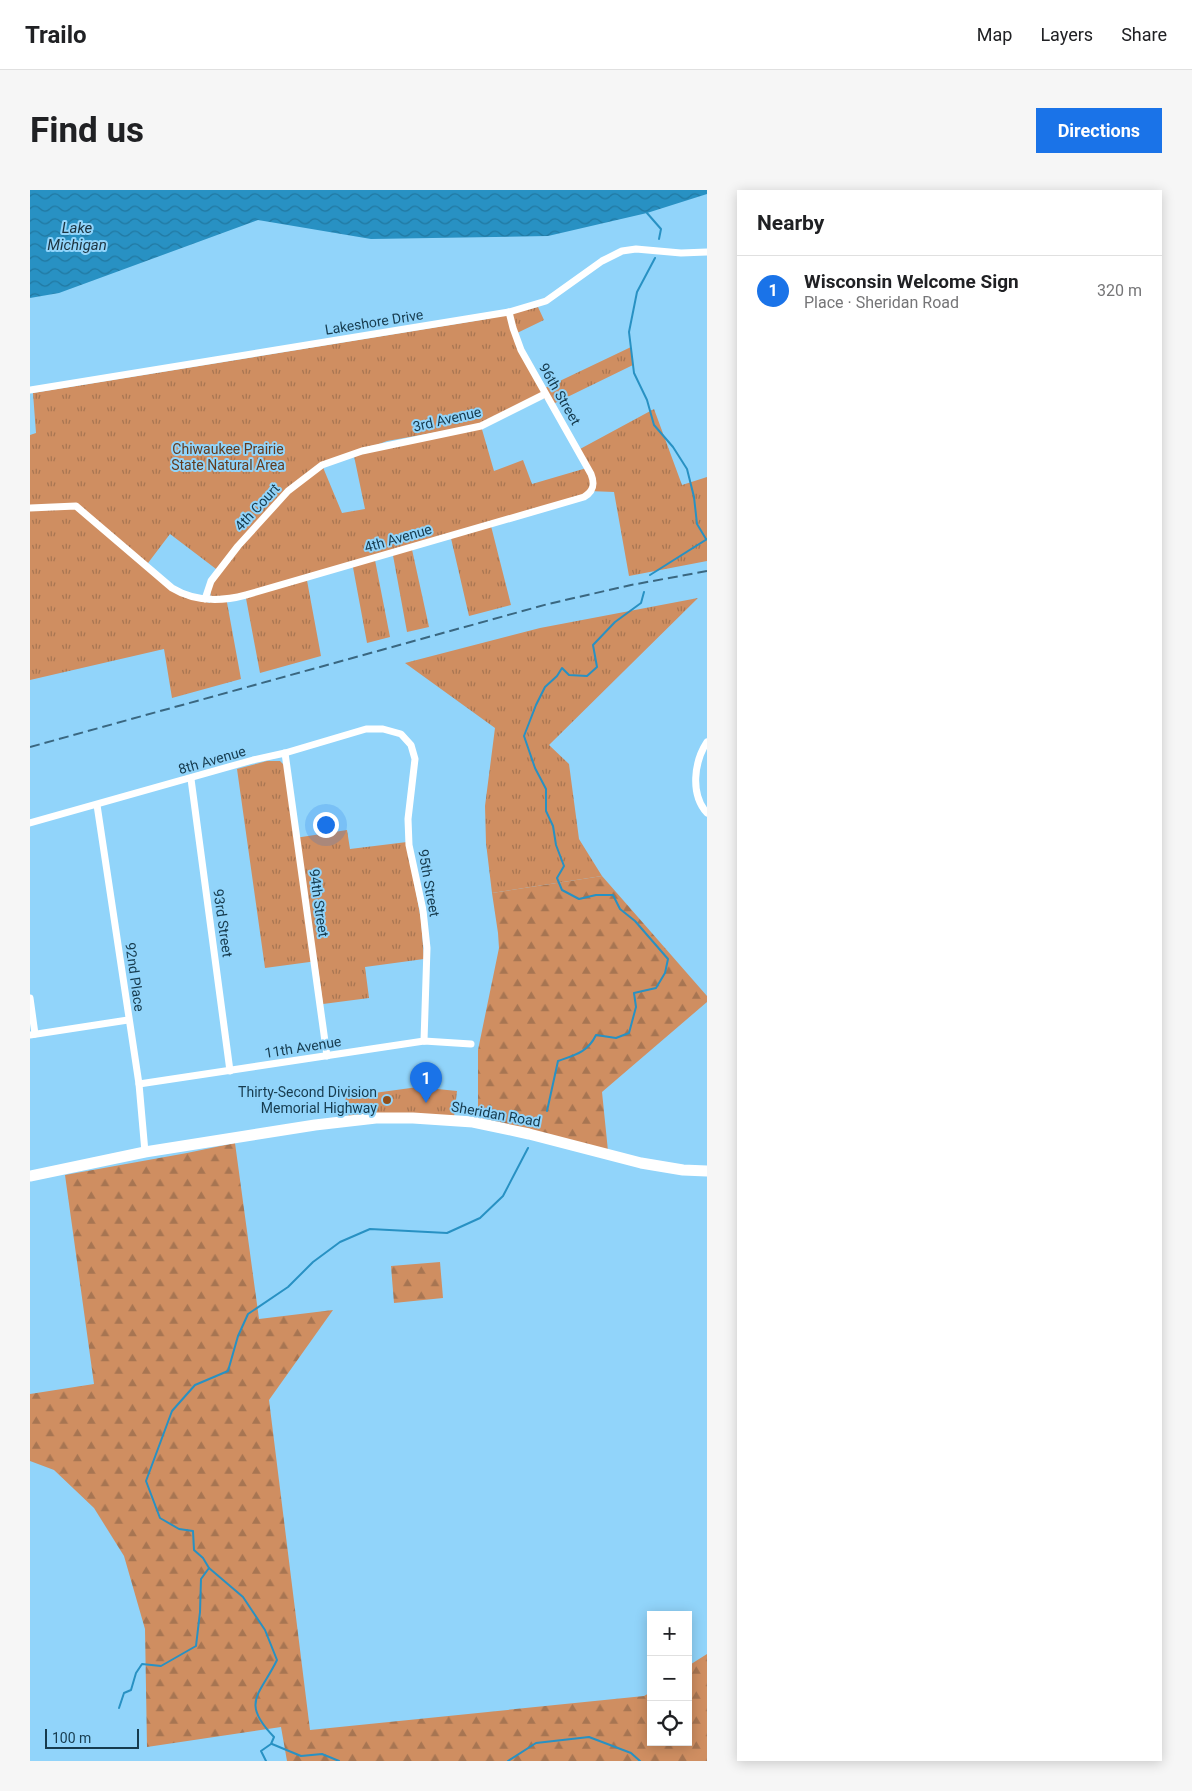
<!DOCTYPE html>
<meta charset="utf-8">
<style>
body{margin:0;font-family:Roboto,sans-serif;background:#f6f6f6;color:#202124}
.controls{position:absolute;right:15px;bottom:15px;display:grid;overflow:hidden;border-radius:0px;box-shadow:0 2px 12px #0003}
.controls button{width:45px;height:45px;display:grid;place-items:center;padding:0;border:0;border-bottom:1px solid #e0e0e0;background:#fff;color:#202124;font:25px sans-serif}
.scale{position:absolute;left:15px;bottom:12px;width:94px;box-sizing:border-box;padding-left:5px;border:2px solid #163b4e;border-top:0;font-size:14px;line-height:18px;white-space:nowrap;color:#163b4e;-webkit-text-stroke:4px #91d4fa;paint-order:stroke}
.you{position:absolute;left:295px;top:634px;width:18px;height:18px;margin:-12px;border:4px solid #fff;border-radius:50%;background:#1a73e8;box-shadow:0 0 0 8px #1a73e833}
.badge{display:grid;place-items:center;width:32px;height:32px;border-radius:50%;background:#1a73e8;color:#fff;font-size:16px;font-weight:700}
.pin{position:absolute;translate:-50% -41px;filter:drop-shadow(0 1px 2px #0008)}
.pin::after{content:'';position:absolute;top:26px;width:18px;height:15px;background:inherit;clip-path:polygon(0 0,100% 0,50% 100%)}
.list{margin:0;padding:0;list-style:none}
h2{display:flex;justify-content:space-between;align-items:center;height:65px;margin:0;padding:0 20px;font-size:21px}
h2 small{font-size:16px;font-weight:400;color:#757577}
.list li{display:grid;grid-template-columns:32px 1fr auto;gap:15px;align-items:center;box-sizing:border-box;height:70px;padding:0 20px;border-top:1px solid #e0e0e0}
.list b{display:block;font-size:19px;white-space:nowrap}
.list p{margin:0;font-size:16px;white-space:nowrap;color:#757577}
.list em{font-size:16px;font-style:normal;color:#757577}
.icon{flex:none;width:28px;height:28px;fill:none;stroke:currentColor;stroke-width:2;stroke-linecap:round;stroke-linejoin:round}
.map{position:relative;flex:none;width:677px;height:1571px;overflow:hidden;border-radius:0px}
header{display:flex;align-items:center;gap:30px;box-sizing:border-box;height:70px;padding:0 25px;background:#fff;border-bottom:1px solid #e0e0e0}
header strong{font-size:24px}
nav{display:flex;gap:28px;margin-inline-start:auto;font-size:18px}
.intro{display:flex;align-items:center;justify-content:space-between;box-sizing:border-box;height:120px;padding:0 30px}
h1{margin:0;font-size:35px}
.button{padding:12px 22px;border-radius:0px;background:#1a73e8;color:#fff;font-size:18px;font-weight:700}
main{display:flex;gap:30px;padding:0 30px}
aside{flex:1;background:#fff;border-radius:0px;box-shadow:0 2px 12px #0003}
.map>svg:first-child{display:block}
.forest{fill:url(#forest-firs)}
.park{fill:url(#park-tufts);fill-rule:evenodd}
.water{fill:url(#water-waves)}
.lines{fill:none;stroke-linecap:round;stroke-linejoin:round}
.stream{stroke:#2891c3;stroke-width:2}
.street{stroke:#fff;stroke-width:7}
.primary{stroke:#fff;stroke-width:11}
.rail{stroke:#3a6780;stroke-width:2;stroke-dasharray:10 5;stroke-linecap:butt}
.poi-dot{fill:#904f1b;stroke:#91d4fa;stroke-width:2}
.labels{text-anchor:middle;stroke-width:4;stroke-linejoin:round;paint-order:stroke}
.street-label{font-size:14px;fill:#163b4e;stroke:#91d4fa}
.park-label{font-size:14px;fill:#633b1e;stroke:#91d4fa}
.poi-label{font-size:14px;fill:#163b4e;stroke:#91d4fa;text-anchor:end}
.water-label{font-size:15px;font-style:italic;fill:#1d333f;stroke:#91d4fa}
</style>
<header>
<strong>Trailo</strong>
<nav><a>Map</a><a>Layers</a><a>Share</a></nav>
</header>
<div class="intro"><h1>Find us</h1><a class="button">Directions</a></div>
<main>
<div class="map">
<svg width="677" height="1571" viewBox="0 0 677 1571">
<defs>
<pattern id="forest-firs" width="22" height="20" patternUnits="userSpaceOnUse" patternTransform="scale(1.25)"><rect width="22" height="20" fill="#cf8e61"/><path d="M5 1l3.5 6h-7zM16 11l3.5 6h-7z" fill="#a77552"/></pattern>
<pattern id="park-tufts" width="24" height="20" patternUnits="userSpaceOnUse" patternTransform="scale(1.25)"><rect width="24" height="20" fill="#cf8e61"/><path d="M3 7l-1-3M5 7V3M7 7l1-3M15 17l-1-3M17 17v-4M19 17l1-3" fill="none" stroke="#a77552"/></pattern>
<pattern id="water-waves" width="16" height="10" patternUnits="userSpaceOnUse" patternTransform="scale(1.25)"><rect width="16" height="10" fill="#2891c3"/><path d="M0 5q4-4 8 0t8 0" fill="none" stroke="#2178a1"/></pattern>
</defs>
<rect width="100%" height="100%" fill="#91d4fa"/>
<g class="forest">
<path d="M572,686l105,120v6l-105,90 6,59 -130,-31v-70l21,-102 -1,-15 -6,-40z"/>
<path d="M205,953l24,176 74,-9 -64,90 41,330 334,-34 7,-4v50h37v-76l19,-12v107h-420l-6,-34 -134,20 -2,-118 -21,-73 -30,-48 -40,-38 -24,-9v-67l64,-10 -29,-209 122,-22z"/>
<path d="M410,1072l3,36 -49,5 -3,-37z"/>
</g>
<g class="park">
<path d="M508,117l6,13 -29,14 30,54 86,-41 2,18 -82,40 -10,-9 -53,27 -101,18 -65,24 20,48 23,-4 -11,-53 127,-30 13,45 29,-11 9,24 58,-17 -10,-18 74,-40 28,76 25,-8v84l-78,15 -15,-84 -25,-1 -5,3 -94,28 21,83 -42,11 -19,-82 -39,11 18,82 -22,5 -15,-82 -18,5 16,82 -23,6 -15,-81 -46,13 15,81 -61,17 -15,-80 -19,4 15,82 -69,19 -8,-49 -134,31v-245l6,-2 -3,-40 454,-74zM140,344l50,38 -9,16 -1,15 -31,-8 -34,-28z"/>
<path d="M668,408l-149,147 20,19 10,75 23,37 -110,17 -6,-50 -1,-37 10,-78 -90,-65 135,-35z"/>
<path d="M237,571h13l4,4 11,73 52,-8 3,19 57,-7 14,78 3,39 -59,8 4,31 -46,6 -6,-43 -52,7 -28,-199z"/>
<path d="M388,897l39,4 -3,26h-105l-4,-20z"/>
</g>
<path class="water" d="M0,0h677v4l-60,19 -99,23 -177,3 -113,-19 -199,73 -29,5z"/>
<g class="lines">
<g class="stream">
<path d="M617,23l14,16 -2,10"/>
<path d="M625,68l-18,34 -8,40 5,41 13,27 7,25 19,22 14,22 7,28 3,27 9,15"/>
<path d="M620,385l57,-36"/>
<path d="M517,921l11,-50c17,-6 30,-9 38,-26l20,3 13,-5 7,-26 -2,-14 22,-5 9,-15 3,-14 -33,-38 -15,-12 -7,-14h-17l-17,4 -17,-9 -5,-12 7,-12 -8,-21 -3,-19 -7,-15v-22l-11,-21 -11,-32 12,-31 9,-18 12,-11 5,-8 7,7 18,1 10,-9 -4,-22 22,-23 26,-19 3,-11"/>
<path d="M89,1518l5,-15 7,-3 5,-17 6,-9 19,2 35,-20 4,-34 1,-33 8,-11"/>
<path d="M242,1554l29,12 21,-2 17,7"/>
<path d="M236,1571l-5,-10 10,-7 3,-7c-34,-35 -14,-42 3,-77l-12,-30 -22,-33 -34,-29 -6,-10 -9,-8 -1,-19 -14,-2 -19,-11 -14,-37 26,-70 23,-26 33,-14 10,-35 10,-22 40,-27 25,-25 27,-20 30,-13 77,4 33,-15 23,-22 25,-48"/>
<path d="M478,1571l28,-18 53,-6 42,16 9,8"/>
</g>
<g class="street">
<path d="M0,200l479,-78 37,-11 56,-40 20,-10 14,-2 45,4 26,-1"/>
<path d="M0,318l46,-2 96,82c23,14 48,14 74,7l338,-98c10,-6 11,-13 7,-23l-70,-124 -8,-22 -4,-16"/>
<path d="M175,409l6,-18 27,-35 50,-55 34,-26 40,-14 119,-25 64,-32"/>
<path d="M677,552c-13,20 -17,52 0,71"/>
<path d="M255,563l42,303"/>
<path d="M161,589l39,292"/>
<path d="M67,615l42,279 6,68"/>
<path d="M0,633l223,-63 32,-7 81,-24h17l18,5 10,11 4,14 -7,60 1,26 14,65 4,38 -3,93"/>
<path d="M0,808l5,36"/>
<path d="M0,845l98,-15"/>
<path d="M109,894l285,-43 47,3"/>
</g>
<path class="primary" d="M0,986l115,-24 170,-27 61,-7h37l60,4 56,12 112,29 42,7 24,1"/>
<path class="rail" d="M0,557l518,-143 83,-19 76,-14"/>
</g>
<circle class="poi-dot" cx="357" cy="910" r="5"/>
<g class="labels">
<g class="street-label">
<text transform="translate(344 132) rotate(-9)" y="5">Lakeshore Drive</text>
<text transform="translate(530 204) rotate(60)" y="5">96th Street</text>
<text transform="translate(417 229) rotate(-13)" y="5">3rd Avenue</text>
<text transform="translate(227 317) rotate(-47)" y="5">4th Court</text>
<text transform="translate(368 348) rotate(-16)" y="5">4th Avenue</text>
<text transform="translate(182 570) rotate(-16)" y="5">8th Avenue</text>
<text transform="translate(399 693) rotate(80)" y="5">95th Street</text>
<text transform="translate(289 713) rotate(82)" y="5">94th Street</text>
<text transform="translate(193 733) rotate(82)" y="5">93rd Street</text>
<text transform="translate(105 787) rotate(82)" y="5">92nd Place</text>
<text transform="translate(273 857) rotate(-9)" y="5">11th Avenue</text>
<text transform="translate(466 924) rotate(10)" y="5">Sheridan Road</text>
</g>
<g class="park-label">
<text x="198" y="264">Chiwaukee Prairie<tspan x="198" dy="16">State Natural Area</tspan></text>
</g>
<g class="poi-label">
<text x="347" y="907">Thirty-Second Division<tspan x="347" dy="16">Memorial Highway</tspan></text>
</g>
<g class="water-label">
<text x="47" y="43">Lake<tspan x="47" dy="17">Michigan</tspan></text>
</g>
</g>
</svg>
<div class="controls">
<button>+</button>
<button>−</button>
<button><svg class="icon" aria-label="locate" viewBox="0 0 24 24"><circle cx="12" cy="12" r="6"/><path d="M12 2v4M12 18v4M2 12h4M18 12h4"/></svg></button>
</div>
<div class="scale">100 m</div>
<div class="you"></div>
<div class="pin badge" style="left:396px;top:913px">1</div>
</div>
<aside>
<h2>Nearby<small></small></h2>
<ul class="list">
<li><span class="badge">1</span><div><b>Wisconsin Welcome Sign</b><p>Place · Sheridan Road</p></div><em>320 m</em></li>
</ul>
</aside>
</main>
